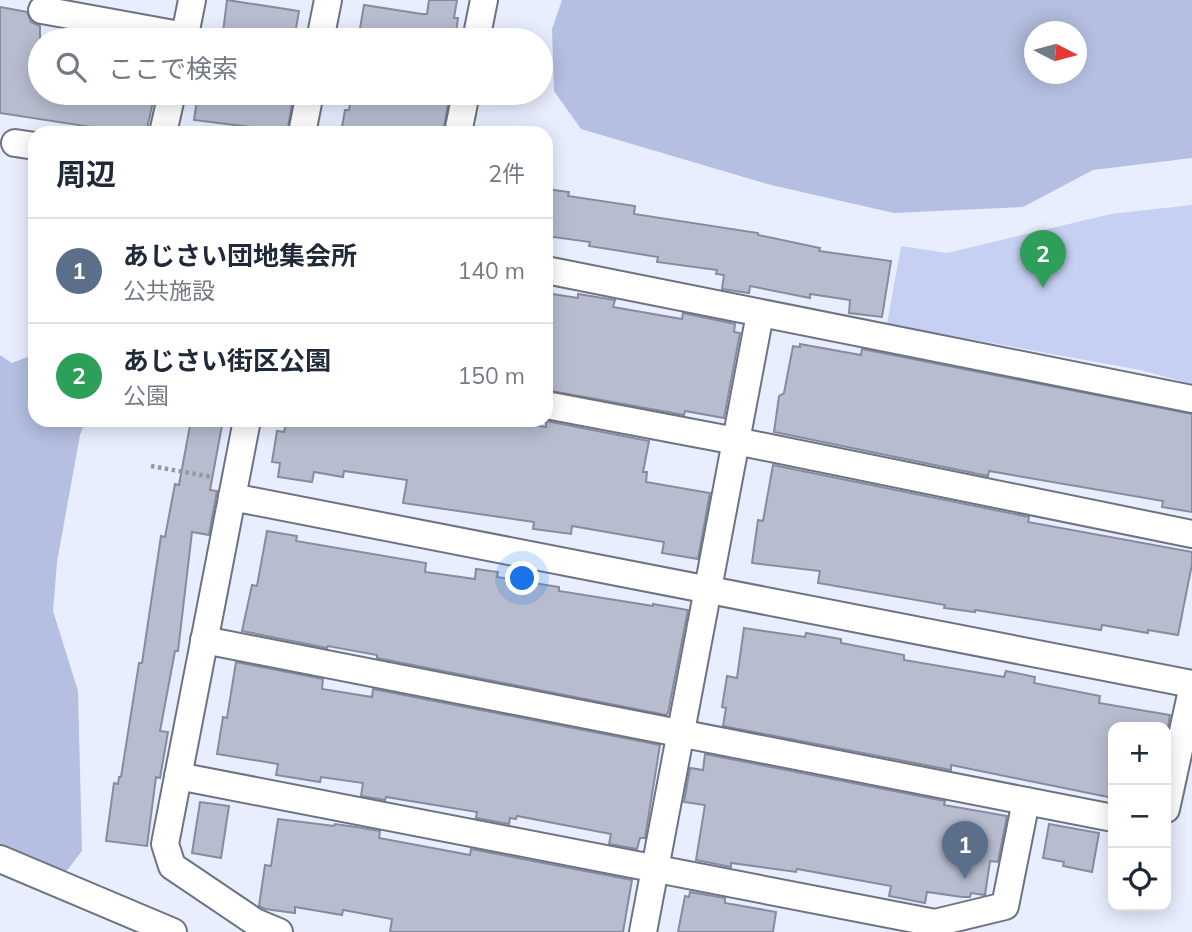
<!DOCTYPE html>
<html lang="ja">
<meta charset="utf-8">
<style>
body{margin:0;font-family:Mulish,"Noto Sans JP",sans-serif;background:#f6f6f7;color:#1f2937}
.controls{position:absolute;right:21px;bottom:21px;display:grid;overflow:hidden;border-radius:14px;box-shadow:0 4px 18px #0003}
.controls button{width:63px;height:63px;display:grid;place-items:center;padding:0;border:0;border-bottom:2px solid #e0e1e3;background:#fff;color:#1f2937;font:35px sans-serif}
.compass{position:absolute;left:1024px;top:21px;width:63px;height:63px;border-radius:50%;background:#fff;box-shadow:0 4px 18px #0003;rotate:96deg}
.you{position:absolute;left:523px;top:579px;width:24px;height:24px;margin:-18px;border:5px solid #fff;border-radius:50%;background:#1a73e8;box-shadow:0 0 0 10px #1a73e833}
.badge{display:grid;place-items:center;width:46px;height:46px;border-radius:50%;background:#b45309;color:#fff;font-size:23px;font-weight:700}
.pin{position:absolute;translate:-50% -58px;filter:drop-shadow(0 2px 4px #0008)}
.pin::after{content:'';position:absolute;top:37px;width:24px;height:21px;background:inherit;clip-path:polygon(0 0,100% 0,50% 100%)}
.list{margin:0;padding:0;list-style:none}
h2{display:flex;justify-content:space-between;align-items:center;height:91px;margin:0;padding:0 28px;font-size:30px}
h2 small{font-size:23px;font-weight:400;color:#747a83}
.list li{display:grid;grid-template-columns:46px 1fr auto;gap:21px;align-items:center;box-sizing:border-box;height:105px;padding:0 28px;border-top:2px solid #e0e1e3}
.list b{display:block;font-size:26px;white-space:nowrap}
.list p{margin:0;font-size:23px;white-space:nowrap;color:#747a83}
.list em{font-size:23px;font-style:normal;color:#747a83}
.icon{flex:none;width:38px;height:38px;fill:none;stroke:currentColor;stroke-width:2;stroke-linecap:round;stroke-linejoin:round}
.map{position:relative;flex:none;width:1192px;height:932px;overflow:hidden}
.search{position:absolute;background:#fff;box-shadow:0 4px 18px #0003;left:28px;top:28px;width:525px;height:77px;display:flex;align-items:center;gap:18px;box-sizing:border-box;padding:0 24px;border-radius:38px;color:#747a83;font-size:26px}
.panel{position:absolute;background:#fff;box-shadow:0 4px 18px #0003;left:28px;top:126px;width:525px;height:301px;border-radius:21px}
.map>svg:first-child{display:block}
.green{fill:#c6d0f2}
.forest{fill:#b4bfe1;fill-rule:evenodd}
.building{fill:#b7bdcf;stroke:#868c9e;stroke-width:2}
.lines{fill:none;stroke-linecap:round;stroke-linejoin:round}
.minor-casing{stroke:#6e7384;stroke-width:30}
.path{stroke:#9498a4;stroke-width:4.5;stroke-dasharray:3.5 3.5;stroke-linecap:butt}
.minor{stroke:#fff;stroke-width:26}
</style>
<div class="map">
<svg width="1192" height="932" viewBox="0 0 1192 932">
<rect width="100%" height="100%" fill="#e9eefe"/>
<path class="green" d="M1192,205v179l-52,-14 -253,-46 14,-78 46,7 164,-39z"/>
<g class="forest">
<path d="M562,0h630v158l-99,12 -70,37 -129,6 -123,-28 -190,-56 -27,-38 -2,-62zM1034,32h42v42h-42z"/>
<path d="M35,354v66h51l-6,15 -23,127 -4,49 25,80 4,160 -17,22 -65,-23v-495l12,8z"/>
</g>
<g class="building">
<path d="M227,0l72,11 -5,29h-72z"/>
<path d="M429,0h28l-3,18h4l-3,22h-97l6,-35 58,9h5z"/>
<path d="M0,7l27,5 4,10 9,4v67h115l-9,40h-49l1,-5 -98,-15z"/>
<path d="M198,93h96l-7,40 -37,-3v-3l-56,-7z"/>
<path d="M352,93h98l-7,40h-102l4,-23h4z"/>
<path d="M546,189l23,3 -1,4 67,10 -1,8 124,19v2l62,13 -1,3 72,10 -9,56 -33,-4 1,-13 -40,-6v4l-60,-12 -1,7 -27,-4 2,-14 -8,-1 1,-4 -60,-8 1,-5 -69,-11 1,-4 -44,-6z"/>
<path d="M546,293l32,5v-4l37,6 -2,7 69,12 1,-6 52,11 -1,8 6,1 -16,85 -39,-7 -1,4 -138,-25z"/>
<path d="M800,344l61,11 1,-6 330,65v98l-30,-5 1,-6 -174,-30 -1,5 -214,-44 5,-36 5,-3 9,-47 7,1z"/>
<path d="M191,420h32l-13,70 7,1 -8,44 -17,-3 -14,119h-3l-15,80 8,1 -8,46 -4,-1 -9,69 -41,-5 8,-58 4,1 1,-7h2l18,-114h3l19,-127 4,1 10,-53 4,1z"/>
<path d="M287,420h217l42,7v-6l103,20 -6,31h4l-1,10 64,11 -12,66 -36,-6 2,-11 -92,-16 -1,8 -38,-5 1,-7 -131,-19 4,-23 -63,-9 -1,6 -29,-5 -2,10 -34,-5 2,-14 -8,-1 5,-31 7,1z"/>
<path d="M773,465l256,52 -1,5 164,30v12l-14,71 -30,-5v3l-46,-8 -1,5 -126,-20v2l-31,-4 1,-3 -127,-22 2,-12 -68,-8 6,-43 5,1z"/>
<path d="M267,531l30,5 -1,5 130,22 -1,9 50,7 1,-10 22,3 -1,5 62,10v4l94,15v-2l35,6 -20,103 -2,2 -289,-57v-3l-49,-9 -1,2 -85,-17 10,-46 5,1z"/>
<path d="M744,628l61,9 1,-4 35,6v4l63,12v5l100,17 2,-6 29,6 -1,6 66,13 -1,7 71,12 -2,12h-55v71l-162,-33v5l-228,-44 3,-18 -4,-1 5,-31 10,2z"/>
<path d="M236,662l87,17 -1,10 50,8 1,-8 287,56 -15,93h-5l-3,11 -28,-5 2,-10 -94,-18 -1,3 -6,-1 -1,6 -33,-6 1,-6 -91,-15 -1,3 -24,-4 2,-13 -42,-6 -1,5 -44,-7 2,-11 -61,-10 6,-37 4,1z"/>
<path d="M705,754l240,47 -1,4 63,11 -9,46 -8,-1 -5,34 -14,-2 -1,4h-8l-35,-5 -2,11 -36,-7 2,-10 -94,-17 -1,3 -65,-9v4l-35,-7 9,-55 -21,-3 6,-34 13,2z"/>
<path d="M200,802l29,4 -8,52 -29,-5z"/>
<path d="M278,819l56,7 1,-2 21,3 24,4 -1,7 91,17 1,-6 161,31 -9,52h-233l2,-13 -49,-9 -1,5 -47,-8v6l-30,-4 -6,-3 6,-41 6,1z"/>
<path d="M1049,824l50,9 -7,39 -29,-6 1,-4 -21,-4z"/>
<path d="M690,892l35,6v5l51,9 -3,20h-95l7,-36 4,1z"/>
</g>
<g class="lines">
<g class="minor-casing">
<g id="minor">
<path d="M42,10l143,26"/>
<path d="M184,40l8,-40"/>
<path d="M320,40l8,-40"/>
<path d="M476,40l8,-40"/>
<path d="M163,133l9,-40"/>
<path d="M302,133l8,-40"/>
<path d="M458,133l8,-40"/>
<path d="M15,143l20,3"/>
<path d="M546,270l646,129"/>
<path d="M546,405l190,36 456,93"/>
<path d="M247,420l-82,424 7,22 83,56 24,10"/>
<path d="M232,497l960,187"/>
<path d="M204,640l909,178"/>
<path d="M178,776l757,147 70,-17 21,-105"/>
<path d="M1166,809l26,-119"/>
<path d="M0,859l173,73"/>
<path d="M643,932l117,-618"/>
</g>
</g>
<path class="path" d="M151,466l61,11"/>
<use href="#minor" class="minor"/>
</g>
</svg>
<div class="controls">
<button>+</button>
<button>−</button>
<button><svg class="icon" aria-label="locate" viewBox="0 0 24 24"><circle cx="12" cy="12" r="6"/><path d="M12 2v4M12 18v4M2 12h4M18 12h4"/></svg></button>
</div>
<svg class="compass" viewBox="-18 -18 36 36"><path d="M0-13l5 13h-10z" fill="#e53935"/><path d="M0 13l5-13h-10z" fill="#747a83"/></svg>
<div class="you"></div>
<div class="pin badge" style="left:965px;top:879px;background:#5c6f8a">1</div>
<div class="pin badge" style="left:1043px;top:288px;background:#2e9e5b">2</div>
<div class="search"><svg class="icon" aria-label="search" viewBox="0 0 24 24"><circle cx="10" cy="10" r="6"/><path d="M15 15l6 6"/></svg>ここで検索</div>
<section class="panel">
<h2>周辺<small>2件</small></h2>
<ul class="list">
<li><span class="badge" style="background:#5c6f8a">1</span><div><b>あじさい団地集会所</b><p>公共施設</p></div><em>140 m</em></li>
<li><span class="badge" style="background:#2e9e5b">2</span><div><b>あじさい街区公園</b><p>公園</p></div><em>150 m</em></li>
</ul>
</section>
</div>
